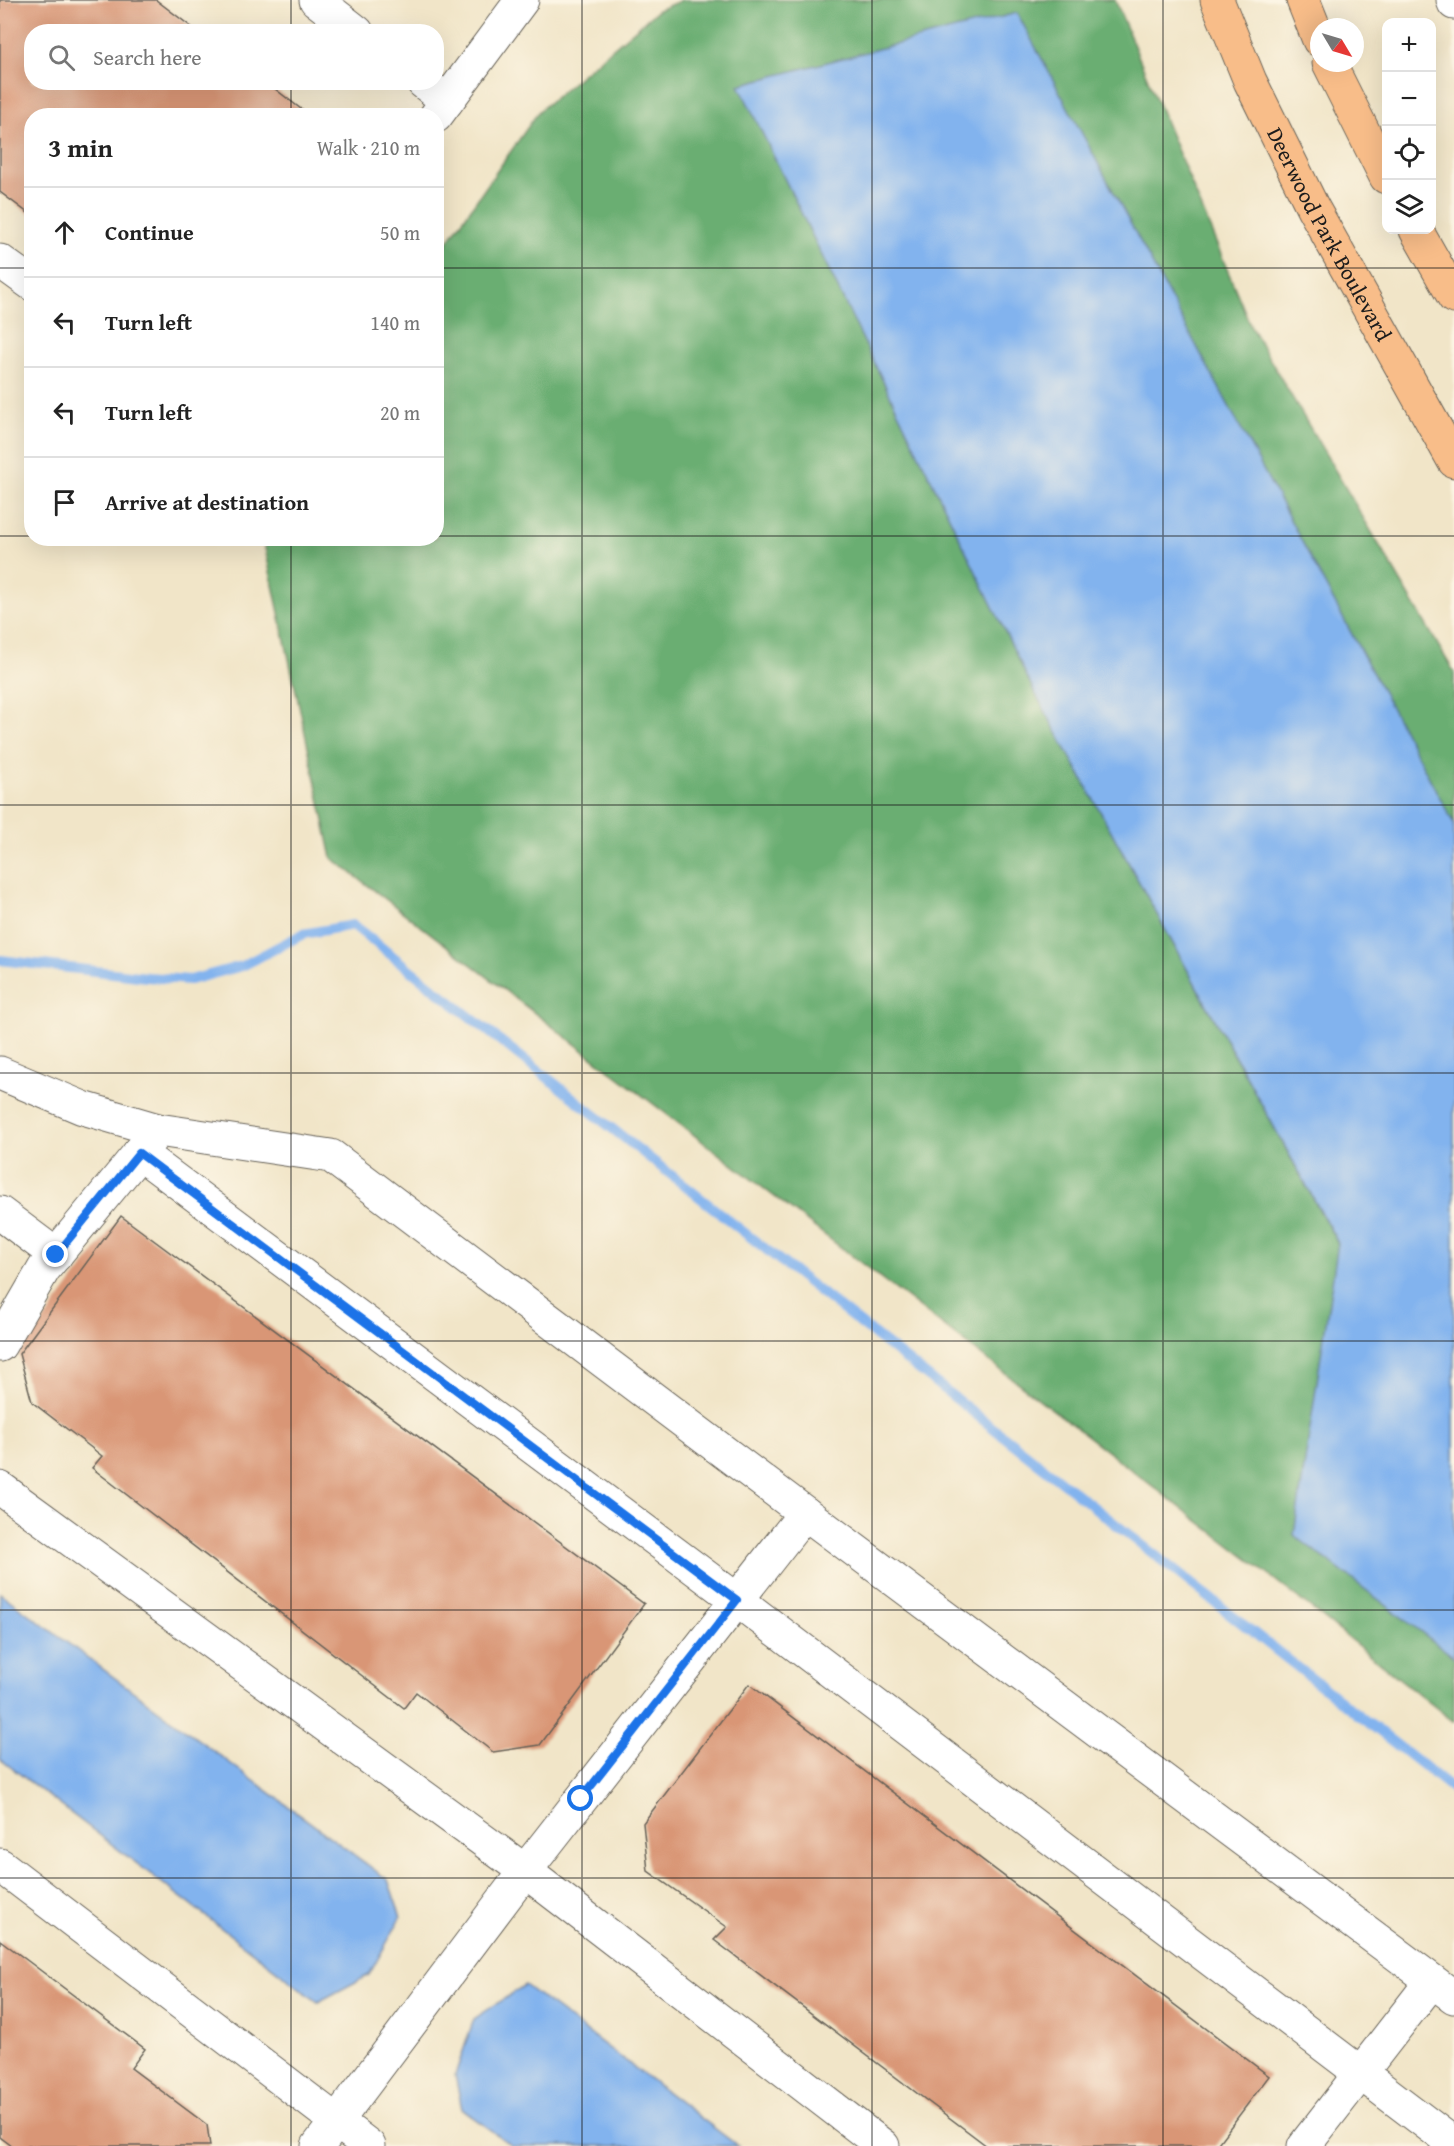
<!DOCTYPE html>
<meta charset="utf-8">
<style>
body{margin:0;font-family:"Gentium Book Plus",serif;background:#f2f2f2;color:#222}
.controls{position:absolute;right:18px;top:18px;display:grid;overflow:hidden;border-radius:12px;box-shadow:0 6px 24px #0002}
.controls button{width:54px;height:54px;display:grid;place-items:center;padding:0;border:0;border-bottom:2px solid #e0e0e0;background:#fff;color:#222;font:30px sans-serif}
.compass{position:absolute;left:1310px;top:18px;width:54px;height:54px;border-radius:50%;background:#fff;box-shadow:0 6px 24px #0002;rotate:128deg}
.stop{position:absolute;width:18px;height:18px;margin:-14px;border:4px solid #1a73e8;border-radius:50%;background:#fff}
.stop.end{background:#1a73e8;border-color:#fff;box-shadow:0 2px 6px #0008}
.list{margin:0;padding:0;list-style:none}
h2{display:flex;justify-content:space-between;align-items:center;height:78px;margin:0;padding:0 24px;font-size:26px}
h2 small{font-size:20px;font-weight:400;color:#767676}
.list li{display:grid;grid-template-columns:39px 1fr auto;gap:18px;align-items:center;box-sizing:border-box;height:90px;padding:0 24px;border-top:2px solid #e0e0e0}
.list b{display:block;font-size:22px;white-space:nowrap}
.list em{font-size:20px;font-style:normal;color:#767676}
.icon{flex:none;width:33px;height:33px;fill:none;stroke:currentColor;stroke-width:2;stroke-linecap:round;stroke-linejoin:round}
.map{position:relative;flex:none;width:1454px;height:2146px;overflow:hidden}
.search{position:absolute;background:#fff;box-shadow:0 6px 24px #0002;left:24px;top:24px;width:420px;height:66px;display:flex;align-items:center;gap:15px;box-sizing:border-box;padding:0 21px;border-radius:24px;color:#767676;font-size:22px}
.panel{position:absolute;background:#fff;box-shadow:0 6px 24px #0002;left:24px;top:108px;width:420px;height:438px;border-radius:24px}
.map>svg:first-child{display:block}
.forest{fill:#6bae72;stroke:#446547;stroke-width:1.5}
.water{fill:#82b3ee;stroke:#4f6885;stroke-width:1.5}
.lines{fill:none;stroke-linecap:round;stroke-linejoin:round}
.stream{stroke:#82b3ee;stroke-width:10}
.building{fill:#d99676}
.minor-casing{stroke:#676258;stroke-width:35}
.major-casing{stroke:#676258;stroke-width:35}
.minor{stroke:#fff;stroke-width:33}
.major{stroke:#f8bd89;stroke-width:33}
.route{stroke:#1a73e8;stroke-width:8}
.grid{fill:none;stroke:#1c1c1c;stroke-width:1.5;stroke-opacity:0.55}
.labels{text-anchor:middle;stroke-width:4.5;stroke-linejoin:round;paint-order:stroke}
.street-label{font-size:22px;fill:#1c1c1c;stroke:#fcf5e5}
</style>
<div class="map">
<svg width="1454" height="2146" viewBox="0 0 1454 2146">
<rect width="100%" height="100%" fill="#fcf5e5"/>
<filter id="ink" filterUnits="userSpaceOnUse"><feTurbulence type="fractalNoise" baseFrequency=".0167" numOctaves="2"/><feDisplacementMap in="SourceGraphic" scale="12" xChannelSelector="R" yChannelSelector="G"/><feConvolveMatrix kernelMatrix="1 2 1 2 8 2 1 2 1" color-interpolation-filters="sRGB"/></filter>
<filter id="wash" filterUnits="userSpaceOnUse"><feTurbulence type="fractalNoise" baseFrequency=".008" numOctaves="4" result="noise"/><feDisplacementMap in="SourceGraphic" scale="24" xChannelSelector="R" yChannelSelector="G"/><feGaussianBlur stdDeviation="1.35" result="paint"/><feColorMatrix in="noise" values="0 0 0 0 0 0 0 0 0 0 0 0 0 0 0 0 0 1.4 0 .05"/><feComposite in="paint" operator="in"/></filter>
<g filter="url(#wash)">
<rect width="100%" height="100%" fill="#f1e5c8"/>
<path class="forest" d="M682,0h433l137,329 202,343v152l-437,-811 -278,72 295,606 304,553 -44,291 160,122v65l-180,-143 -942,-721 -69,-319 173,-1 1,-281 102,-146 119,-101z"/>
<g class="water">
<path d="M1017,13l437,811v833l-160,-122 44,-292 -304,-552 -295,-606z"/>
<path d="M0,1593l388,287 13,37 -32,58 -51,27 -318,-243z"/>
<path d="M525,1985l213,161h-226l-50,-37 -7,-34 19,-56z"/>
</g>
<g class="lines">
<path class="stream" d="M0,960l147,17 43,3 52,-14 61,-32 50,-9 1101,865"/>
</g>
<g id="blocks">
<g class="building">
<path d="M0,0h156l42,32h-166v50h234l44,34h-278v100l-32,-24z"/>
<path d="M121,1216l523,388 -104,141 -47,7 -77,-60 -12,16 -312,-240 10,-12 -70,-54 -13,-48z"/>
<path d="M749,1684l520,392 -53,70h-229l-273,-206 13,-13 -79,-56 -5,-48z"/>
<path d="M0,1940l145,109 -14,19 76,57 3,21h-198l-12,-9z"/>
</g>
</g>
</g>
<g filter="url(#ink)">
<use href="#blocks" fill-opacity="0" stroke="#676258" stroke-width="1.5"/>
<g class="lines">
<g class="minor-casing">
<g id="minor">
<path d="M316,0l41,32"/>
<path d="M1453,0l1,3"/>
<path d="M423,82l24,19"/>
<path d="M436,116l86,-116"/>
<path d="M0,261l32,23"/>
<path d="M0,1073l83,35 75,22"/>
<path d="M139,1153l598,447 717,544"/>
<path d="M0,1213l56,42"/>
<path d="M0,1345l44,-76 114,-139 173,26 474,357 -280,358 -207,275"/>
<path d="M0,1488l525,383 358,275"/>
<path d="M805,1513l649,484"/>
<path d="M0,1865l369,281"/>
<path d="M1304,2146l128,-165"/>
</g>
</g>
<g class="major-casing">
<g id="major">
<path id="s1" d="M1217,0l33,81 63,127 141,253"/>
<path d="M1303,0l16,40"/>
<path d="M1329,63l57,114"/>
<path d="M1416,230l38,67"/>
</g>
</g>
<use href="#minor" class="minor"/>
<use href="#major" class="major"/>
</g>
</g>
<g class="lines" filter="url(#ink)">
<path class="route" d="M56,1255l83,-102 598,447 -156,199"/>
</g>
<path class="grid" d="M291,0v32M582,0v2146M872,0v2146M1163,0v2146M291,82v34M0,268h32M436,268h1018M0,536h32M436,536h1018M291,538v1608M0,805h1454M0,1073h1454M0,1341h1454M0,1610h1454M0,1878h1454"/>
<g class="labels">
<g class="street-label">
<text dy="8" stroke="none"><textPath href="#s1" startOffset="260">Deerwood Park Boulevard</textPath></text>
</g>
</g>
</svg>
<div class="controls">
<button>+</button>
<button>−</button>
<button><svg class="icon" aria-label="locate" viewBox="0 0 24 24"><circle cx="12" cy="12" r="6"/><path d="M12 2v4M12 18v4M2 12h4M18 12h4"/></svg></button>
<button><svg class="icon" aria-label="layers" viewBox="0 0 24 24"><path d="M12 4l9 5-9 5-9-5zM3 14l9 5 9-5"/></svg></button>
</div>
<svg class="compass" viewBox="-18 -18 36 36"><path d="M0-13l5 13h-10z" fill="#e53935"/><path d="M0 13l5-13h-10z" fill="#767676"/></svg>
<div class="stop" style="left:581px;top:1799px"></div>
<div class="stop end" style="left:56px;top:1255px"></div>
<div class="search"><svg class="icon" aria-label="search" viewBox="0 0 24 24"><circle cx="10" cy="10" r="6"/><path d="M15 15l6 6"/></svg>Search here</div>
<section class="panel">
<h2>3 min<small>Walk · 210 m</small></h2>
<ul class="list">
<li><svg class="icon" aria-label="ahead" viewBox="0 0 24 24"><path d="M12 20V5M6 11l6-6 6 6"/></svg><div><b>Continue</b></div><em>50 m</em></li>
<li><svg class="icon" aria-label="left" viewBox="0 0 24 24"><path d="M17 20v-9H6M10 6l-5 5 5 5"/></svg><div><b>Turn left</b></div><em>140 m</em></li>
<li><svg class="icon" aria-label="left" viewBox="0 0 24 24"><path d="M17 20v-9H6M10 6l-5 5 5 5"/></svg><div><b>Turn left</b></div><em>20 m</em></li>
<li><svg class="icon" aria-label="arrive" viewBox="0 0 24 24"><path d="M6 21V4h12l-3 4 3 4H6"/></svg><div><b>Arrive at destination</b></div></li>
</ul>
</section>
</div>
